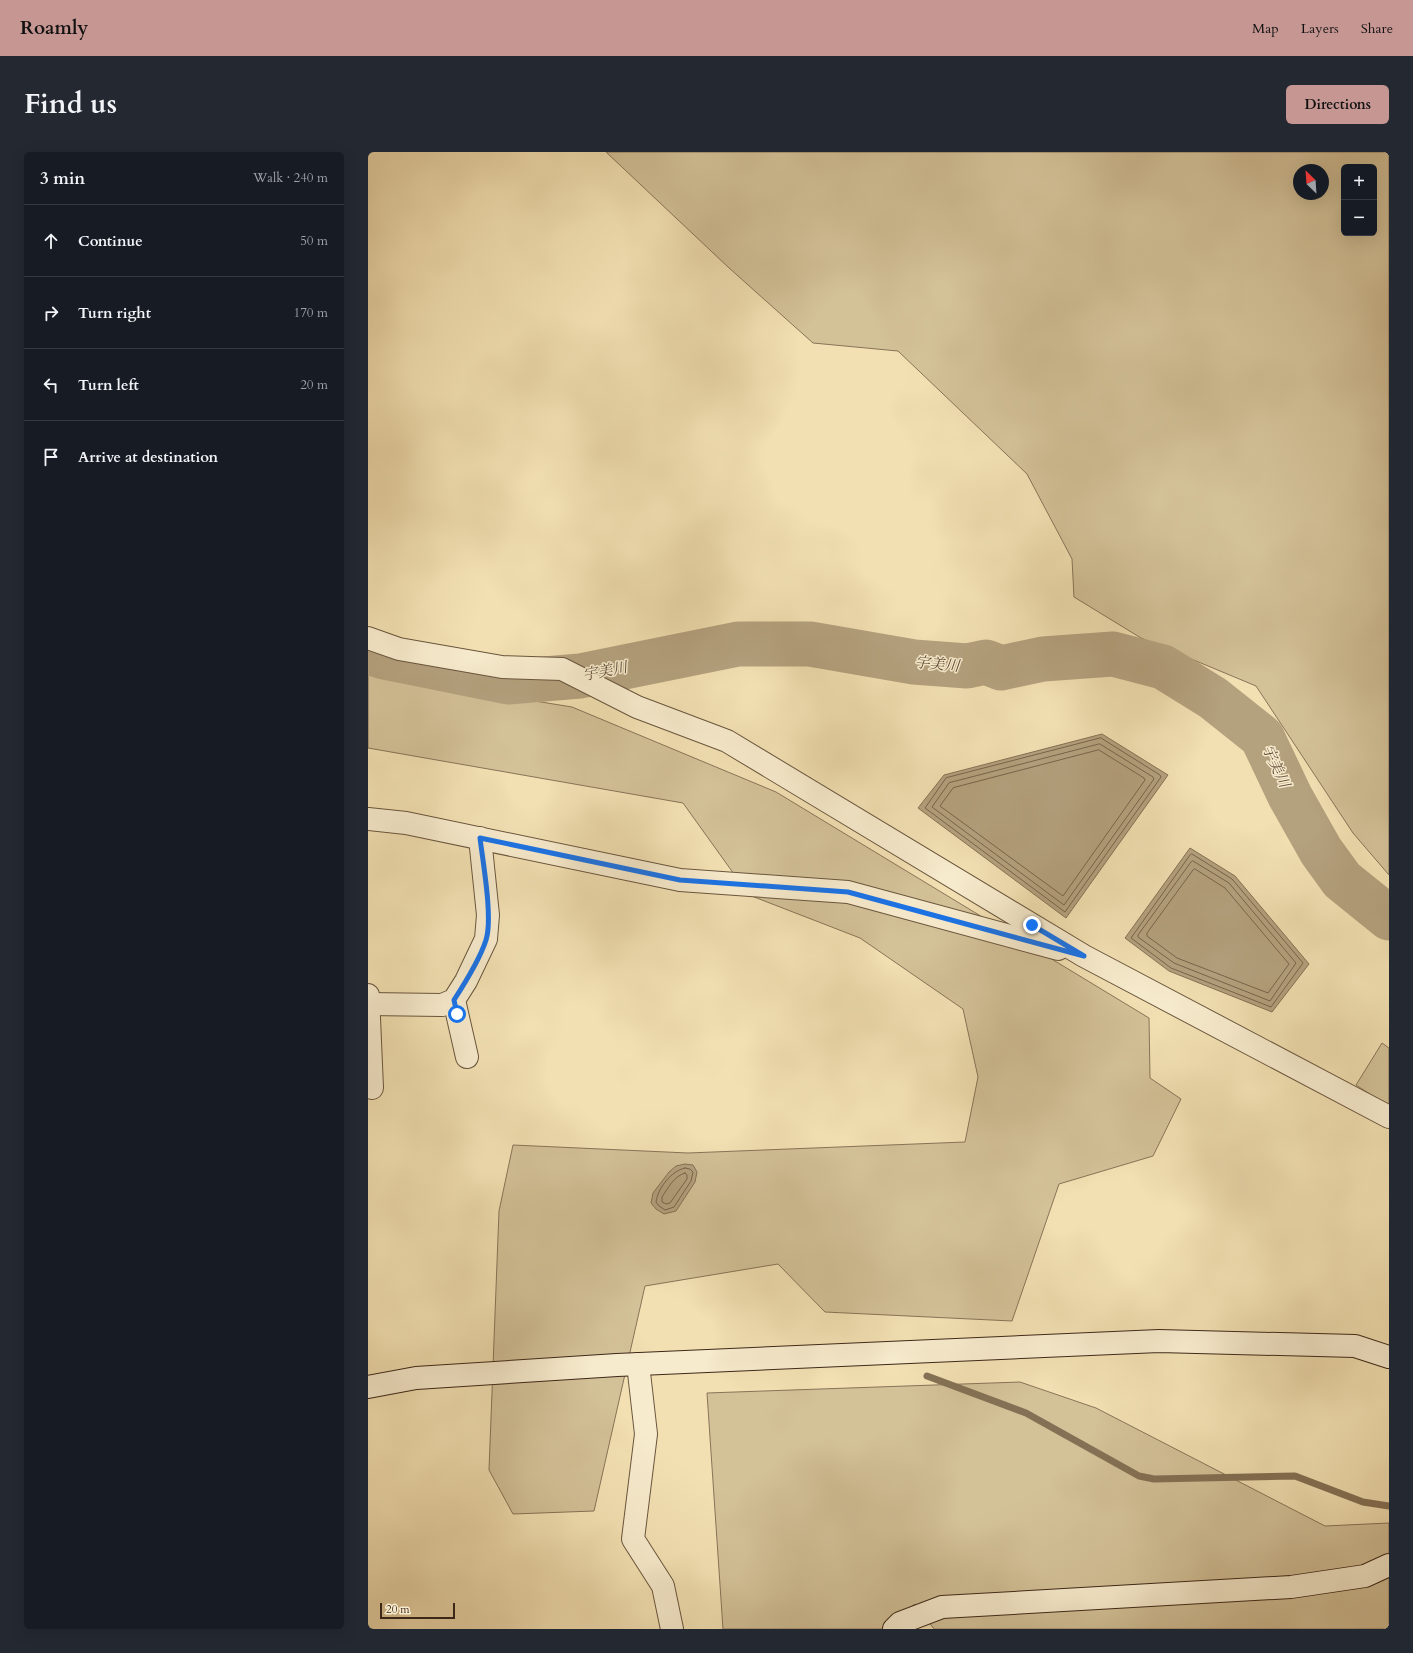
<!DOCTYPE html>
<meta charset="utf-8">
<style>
body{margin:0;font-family:Cardo,"Noto Serif JP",serif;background:#242831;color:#f1f3f6}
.controls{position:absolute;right:12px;top:12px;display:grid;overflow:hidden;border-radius:6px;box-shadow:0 4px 16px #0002}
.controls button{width:36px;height:36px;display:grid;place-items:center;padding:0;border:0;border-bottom:1px solid #363941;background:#171b24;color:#f1f3f6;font:20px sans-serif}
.compass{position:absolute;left:925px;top:12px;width:36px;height:36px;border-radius:50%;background:#171b24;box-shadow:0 4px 16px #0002;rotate:335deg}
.scale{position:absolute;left:12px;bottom:10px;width:75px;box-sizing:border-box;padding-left:4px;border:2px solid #3d2818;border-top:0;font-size:11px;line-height:14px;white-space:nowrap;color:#3d2818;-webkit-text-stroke:3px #f7ebcd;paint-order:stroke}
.stop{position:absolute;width:12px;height:12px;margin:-9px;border:3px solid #1a73e8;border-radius:50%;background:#fff}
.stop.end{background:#1a73e8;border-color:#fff;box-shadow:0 1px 4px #0008}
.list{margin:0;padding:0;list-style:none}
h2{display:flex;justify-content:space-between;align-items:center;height:52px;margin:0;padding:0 16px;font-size:17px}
h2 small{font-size:13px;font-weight:400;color:#9ea1a6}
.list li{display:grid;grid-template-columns:26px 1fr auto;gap:12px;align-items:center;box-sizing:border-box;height:72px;padding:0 16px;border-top:1px solid #363941}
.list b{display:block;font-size:15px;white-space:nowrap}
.list em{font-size:13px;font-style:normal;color:#9ea1a6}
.icon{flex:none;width:22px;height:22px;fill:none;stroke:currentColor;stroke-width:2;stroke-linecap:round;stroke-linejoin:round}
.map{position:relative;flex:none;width:1021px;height:1477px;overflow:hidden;border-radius:6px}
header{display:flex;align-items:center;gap:24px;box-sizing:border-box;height:56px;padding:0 20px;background:#c59692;color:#111}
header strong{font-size:19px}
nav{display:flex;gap:22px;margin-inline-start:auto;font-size:14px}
.intro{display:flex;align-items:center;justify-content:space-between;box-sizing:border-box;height:96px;padding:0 24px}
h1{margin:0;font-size:28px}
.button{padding:10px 18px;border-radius:6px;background:#c59692;color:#111;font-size:14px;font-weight:700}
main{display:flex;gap:24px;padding:0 24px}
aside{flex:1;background:#171b24;border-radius:6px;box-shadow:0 4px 16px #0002}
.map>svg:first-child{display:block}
.green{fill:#d3c198;stroke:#887458;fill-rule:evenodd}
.water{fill:#b4a17e;stroke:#847155}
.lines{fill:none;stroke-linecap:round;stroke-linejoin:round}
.shore{stroke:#78644b;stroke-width:1}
.stream{stroke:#847155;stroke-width:7}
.river{stroke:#b4a17e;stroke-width:45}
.street-casing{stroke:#6a563e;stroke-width:24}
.secondary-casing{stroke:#3d2818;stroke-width:24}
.street{stroke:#f7ebcd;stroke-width:22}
.secondary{stroke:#f7ebcd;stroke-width:22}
.route{stroke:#1a73e8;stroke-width:5}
.labels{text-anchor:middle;stroke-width:3;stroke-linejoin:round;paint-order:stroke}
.water-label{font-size:15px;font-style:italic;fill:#614c37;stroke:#f7ebcd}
</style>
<header>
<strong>Roamly</strong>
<nav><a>Map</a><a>Layers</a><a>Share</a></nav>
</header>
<div class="intro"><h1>Find us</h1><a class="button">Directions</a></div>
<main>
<aside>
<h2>3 min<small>Walk · 240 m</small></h2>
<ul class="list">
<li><svg class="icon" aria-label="ahead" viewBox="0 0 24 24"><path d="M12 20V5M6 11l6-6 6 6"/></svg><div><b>Continue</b></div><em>50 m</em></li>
<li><svg class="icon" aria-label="right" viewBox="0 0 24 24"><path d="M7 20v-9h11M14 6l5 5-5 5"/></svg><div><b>Turn right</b></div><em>170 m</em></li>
<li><svg class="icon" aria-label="left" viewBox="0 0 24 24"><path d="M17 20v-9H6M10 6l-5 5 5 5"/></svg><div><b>Turn left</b></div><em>20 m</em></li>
<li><svg class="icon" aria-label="arrive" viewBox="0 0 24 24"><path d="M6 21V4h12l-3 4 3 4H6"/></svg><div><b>Arrive at destination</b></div></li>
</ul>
</aside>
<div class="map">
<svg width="1021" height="1477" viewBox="0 0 1021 1477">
<rect width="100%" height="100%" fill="#f2e0b2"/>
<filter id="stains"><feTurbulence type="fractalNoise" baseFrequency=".005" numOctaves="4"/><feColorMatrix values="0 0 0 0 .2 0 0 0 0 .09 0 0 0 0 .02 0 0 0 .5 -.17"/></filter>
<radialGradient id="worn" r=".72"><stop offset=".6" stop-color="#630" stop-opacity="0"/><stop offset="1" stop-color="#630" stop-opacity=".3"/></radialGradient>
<g class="green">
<path d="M238,0h783v723l-36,-42 -97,-147 -115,-48 -67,-41 -2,-38 -45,-85 -129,-123 -85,-8 -85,-76zM976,15h30v66h-30zM931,18h24v24h-24z"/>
<path d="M0,522l204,33 204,85 373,226 1,60 31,21 -28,57 -94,28 -47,137 -187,-9 -47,-48 -133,22 -51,225 -81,3 -24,-44 10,-259 14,-66 175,8 277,-11 13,-65 -15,-68 -103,-71 -111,-43 -66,-92 -315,-55z"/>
<path d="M1014,891l7,5v59l-33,-22z"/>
<path d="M652,1230l76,26 229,118 64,-3v106h-455l-19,-25 -33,25h-159l-16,-236z"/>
</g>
<g class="water">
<path d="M734,582l66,41 -102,143 -148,-110 26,-33z"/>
<path d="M822,696l45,28 74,88 -37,48 -103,-41 -44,-33z"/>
<path d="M317,1012l8,1 4,7 -2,10 -19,29 -12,3 -8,-5 -5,-6 2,-10 16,-21 7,-6z"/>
</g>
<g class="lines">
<g class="shore">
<path d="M733,586l59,37 1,2 -96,135 -140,-104 21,-30z"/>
<path d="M732,592l53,33 1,2 -90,126 -132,-98 17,-24z"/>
<path d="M731,598l45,28 1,2 -82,116 -123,-90 13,-18z"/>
<path d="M824,702l40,25 71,84 -32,44 -100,-39 -40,-30 59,-83z"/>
<path d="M825,709l36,22 67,80 -26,38 -96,-38 -36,-26v-2l53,-73z"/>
<path d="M827,717l30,19 64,76 -21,29 -91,-35 -30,-22v-3l46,-63z"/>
<path d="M317,1016l5,1 3,3 -2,9 -17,26 -9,3 -6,-4 -3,-4c2,-14 15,-31 29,-34z"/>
<path d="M317,1021l2,2v4l-17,24 -4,1 -4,-2v-5c6,-9 12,-21 23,-24z"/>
</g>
<path class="stream" d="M559,1224l99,37 113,63 15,3 141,-3 68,26 26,4"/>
<path class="river" d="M0,500l16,5 124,25 72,-6 158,-32h72l104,18 53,4 19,-4 15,6 42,-9 70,-5 50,13 50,31 49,39 28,59 31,55 21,29 47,38"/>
<g class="street-casing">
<g id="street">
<path d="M0,486l31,11 103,18 60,2 75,38 90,34 357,215 305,161"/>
<path d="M0,667l38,4 274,57 168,12 210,57"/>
<path d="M0,843l4,93"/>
<path d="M86,848l13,57"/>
<path d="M0,852l74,1 12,-5 12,-19 20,-42 2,-24 -8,-77"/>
<path d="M270,1212l8,70 -13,105 30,47 9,43"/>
</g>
</g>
<g class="secondary-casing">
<g id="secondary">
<path d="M0,1235l48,-9 201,-13 542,-24 196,5 34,11"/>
<path d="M526,1477l6,-6 42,-16 349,-20 74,-11 24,-11"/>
</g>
</g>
<use href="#street" class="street"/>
<use href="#secondary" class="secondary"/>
</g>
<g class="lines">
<path class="route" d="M89,862l-3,-14c11,-17 26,-41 32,-60 7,-22 -3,-77 -6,-102l200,42 168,12 236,64 -52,-31"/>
</g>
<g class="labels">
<g class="water-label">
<text transform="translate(569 512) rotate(5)" y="5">宇美川</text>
<text transform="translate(237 519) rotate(-11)" y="5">宇美川</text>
<text transform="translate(908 614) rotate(65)" y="5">宇美川</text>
</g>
</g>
<rect width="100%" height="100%" filter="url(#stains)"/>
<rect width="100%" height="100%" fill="url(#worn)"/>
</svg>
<div class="controls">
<button>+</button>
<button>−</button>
</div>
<svg class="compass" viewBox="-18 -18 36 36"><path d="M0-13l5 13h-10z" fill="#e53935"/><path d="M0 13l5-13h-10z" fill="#9ea1a6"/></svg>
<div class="scale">20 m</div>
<div class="stop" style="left:89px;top:862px"></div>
<div class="stop end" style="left:664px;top:773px"></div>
</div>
</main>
